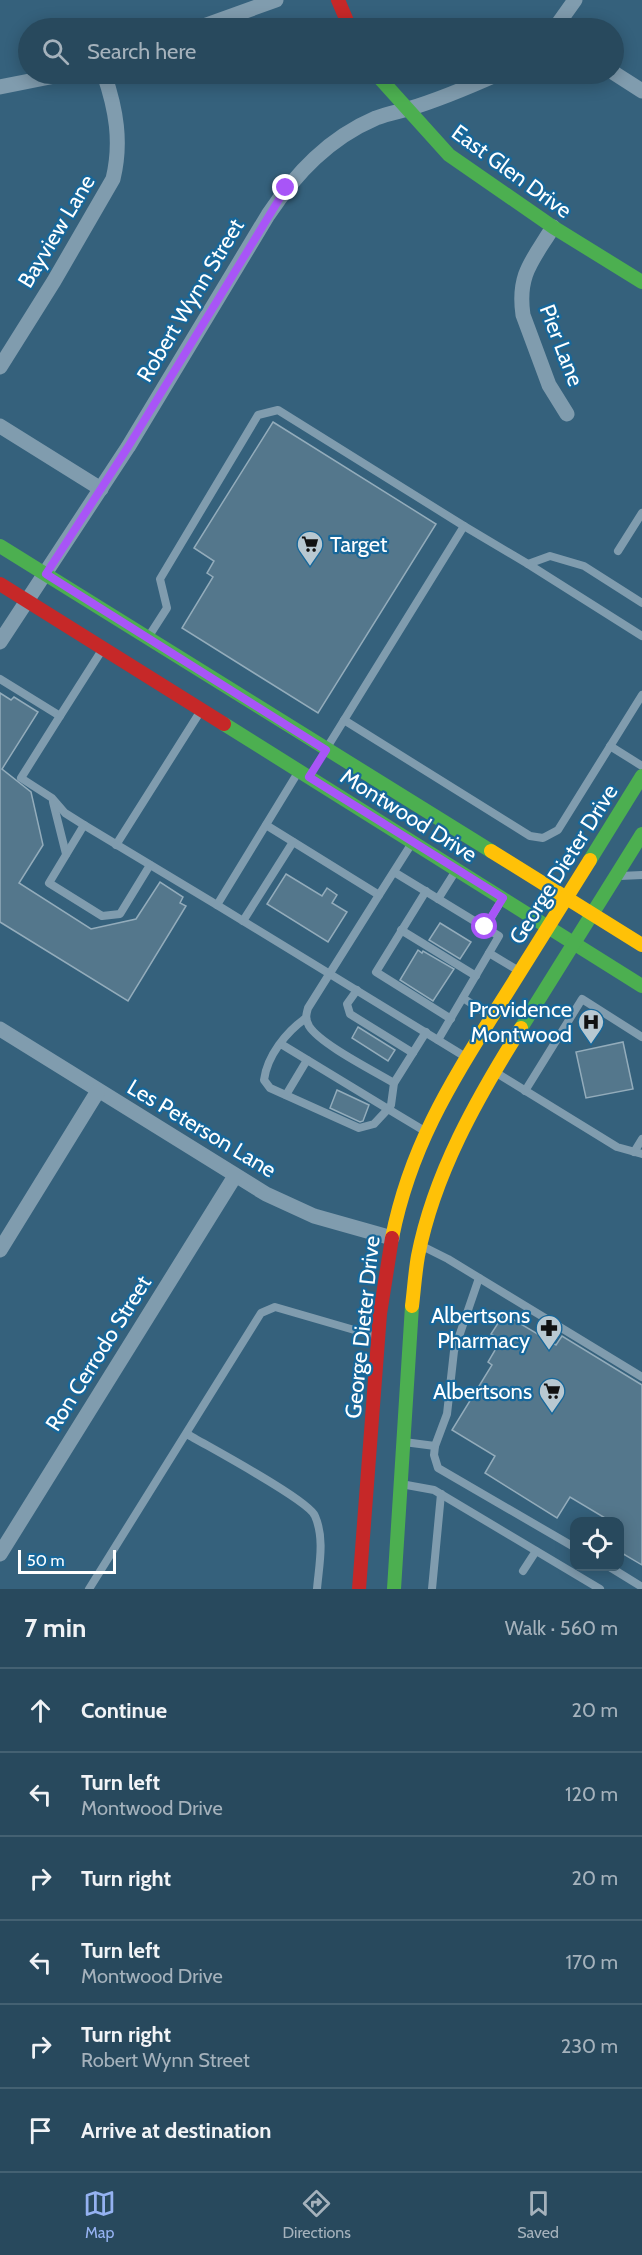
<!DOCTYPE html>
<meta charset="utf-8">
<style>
body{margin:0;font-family:Cabin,sans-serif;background:#305063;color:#f1f3f6}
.controls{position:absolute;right:18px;bottom:18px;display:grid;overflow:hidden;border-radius:12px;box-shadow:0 3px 15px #0003}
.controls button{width:54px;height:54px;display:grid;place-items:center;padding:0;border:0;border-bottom:2px solid #446172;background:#28495d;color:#f1f3f6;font:30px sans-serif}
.scale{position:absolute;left:18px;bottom:15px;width:98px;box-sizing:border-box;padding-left:6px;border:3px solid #fff;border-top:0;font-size:16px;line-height:21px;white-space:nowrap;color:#fff;-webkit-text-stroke:4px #17679a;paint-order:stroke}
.stop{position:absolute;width:18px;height:18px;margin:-14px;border:4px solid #a855f7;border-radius:50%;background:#fff}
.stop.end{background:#a855f7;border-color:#fff;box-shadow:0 2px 6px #0008}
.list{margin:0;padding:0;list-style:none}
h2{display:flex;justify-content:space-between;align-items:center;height:78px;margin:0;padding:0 24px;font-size:26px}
h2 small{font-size:20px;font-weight:400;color:#a5b2bc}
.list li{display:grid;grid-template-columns:39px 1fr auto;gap:18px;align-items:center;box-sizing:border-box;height:84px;padding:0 24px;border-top:2px solid #446172}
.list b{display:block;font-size:22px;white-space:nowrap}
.list p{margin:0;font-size:20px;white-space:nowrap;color:#a5b2bc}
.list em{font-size:20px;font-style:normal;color:#a5b2bc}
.icon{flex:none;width:33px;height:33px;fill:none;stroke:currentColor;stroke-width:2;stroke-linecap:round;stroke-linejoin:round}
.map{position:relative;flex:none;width:642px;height:1589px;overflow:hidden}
.search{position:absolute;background:#28495d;box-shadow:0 3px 15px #0003;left:18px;right:18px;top:18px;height:66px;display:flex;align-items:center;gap:15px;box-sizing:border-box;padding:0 21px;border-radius:33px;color:#a5b2bc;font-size:22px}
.sheet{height:582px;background:#28495d}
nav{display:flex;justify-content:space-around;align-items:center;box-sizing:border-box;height:84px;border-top:2px solid #446172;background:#28495d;font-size:16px;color:#a5b2bc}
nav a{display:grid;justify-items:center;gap:3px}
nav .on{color:#95b2f1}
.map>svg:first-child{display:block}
.building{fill:#54778c;stroke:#93acbb;stroke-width:1.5}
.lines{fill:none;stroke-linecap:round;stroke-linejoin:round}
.lane{stroke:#809cae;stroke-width:8}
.street{stroke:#809cae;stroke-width:15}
.fast{stroke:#4caf50;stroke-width:14}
.slow{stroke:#ffc107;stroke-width:14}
.jam{stroke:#c62828;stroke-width:14}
.route{stroke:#a855f7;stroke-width:8}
.labels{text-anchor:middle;stroke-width:4.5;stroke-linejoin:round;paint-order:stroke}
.street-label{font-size:22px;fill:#fff;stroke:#17679a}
.poi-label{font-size:22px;fill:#fff;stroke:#17679a;text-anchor:end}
</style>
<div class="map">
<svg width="642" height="1589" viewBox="0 0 642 1589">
<rect width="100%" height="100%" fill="#35617c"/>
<g class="building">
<path d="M273,422l163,102 -118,189 -136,-85 31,-51 -6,-4 7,-12 -20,-13z"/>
<path d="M0,693l11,7 3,-3 24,15 -36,57 29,23 12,53 -24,38 72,46 45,-10 24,-37 23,15 -3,6 6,3 -58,95 -128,-79z"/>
<path d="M286,874l36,22 5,-8 10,7 -5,8 15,9 -19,30 -61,-38z"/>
<path d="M440,923l31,19 -11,17 -31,-19z"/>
<path d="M418,950l4,3 1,-2 31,18 -21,32 -33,-21z"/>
<path d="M358,1027l37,23 -7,11 -36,-23z"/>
<path d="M623,1042l10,47 -47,9 -10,-46z"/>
<path d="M337,1090l32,15 -6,16 -3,1 -30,-14z"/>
<path d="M504,1314l52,31 6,-9 80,49v180l-22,-13v-31h-10l-40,-24 -13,21 -72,-45 10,-17 -43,-26 40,-65 -4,-3 13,-22 -10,-6z"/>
</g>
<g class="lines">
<g class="lane">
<path d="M618,551l24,-38"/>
<path d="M528,564l114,72"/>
<path d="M149,636l18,-28 -7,-29 98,-164 20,-5 186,116"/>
<path d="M0,679l60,37 42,-66"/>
<path d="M60,716l-39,62 31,20 13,15 19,12 133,80 80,-131"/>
<path d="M344,720l186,116 13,2 15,-8 84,-135"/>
<path d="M328,746l136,-220 64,38 22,-8 34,10 58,37"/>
<path d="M610,746l32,20"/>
<path d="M53,802l13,52"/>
<path d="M84,825l-35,58 53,33 18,-2 30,-49"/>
<path d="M266,825l113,70 33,-52"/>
<path d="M116,845l84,-133"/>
<path d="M394,872l105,64 -61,104"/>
<path d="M620,876l22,-1"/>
<path d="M426,891l-50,81 75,47"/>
<path d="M379,895l-71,113c-2,7 -3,11 1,18 11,18 65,45 85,57"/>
<path d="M438,899l17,-27"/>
<path d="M217,905l247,151"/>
<path d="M243,921l50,-79"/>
<path d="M485,928l16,-27"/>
<path d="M401,930l75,46"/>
<path d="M489,953l30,18"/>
<path d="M357,990l-10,14 3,10 63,39"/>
<path d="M463,998l26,17"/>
<path d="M281,1044l107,65 -14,15 -15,4 -89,-40 -6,-8c3,-24 22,-48 42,-62"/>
<path d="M495,1072l122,75 25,7"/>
<path d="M525,1091l57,-92 60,38"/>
<path d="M286,1095l21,-35"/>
<path d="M423,1130l-35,-21 3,-4 3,-22 32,-51"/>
<path d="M634,1152l8,-13"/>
<path d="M424,1247l24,12 194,118"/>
<path d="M187,1434c20,12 122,66 128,82 10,23 4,49 2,73"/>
<path d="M404,1442l31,4 -1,9 4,13 136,79"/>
<path d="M435,1446l12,-32 7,-63 25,-73"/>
<path d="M401,1484l33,6 166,99"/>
<path d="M608,1566l34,21"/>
<path d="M523,1571l13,-20"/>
<path d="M89,1589l172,-276 14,-6 100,29"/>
<path d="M432,1589l9,-95"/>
</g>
<g class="street">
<path d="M198,28l78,-28"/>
<path d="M555,28l20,-28"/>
<path d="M614,73l28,18"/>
<path d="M0,87l65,-13"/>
<path d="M553,227c-20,33 -36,47 -30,88l26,70 18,29"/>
<path d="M0,367l54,-86 59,-102c9,-37 3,-70 -9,-105"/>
<path d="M0,426l101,63"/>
<path d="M0,642l128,-195 140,-232c28,-42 61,-77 108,-97 11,-4 21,-6 32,-9 30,-9 61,-22 90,-35"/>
<path d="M0,1029l266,165 48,22 78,22"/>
<path d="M0,1250l98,-159"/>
<path d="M0,1554l235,-378"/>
</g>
<g class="fast">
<path d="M376,74l73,81 104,72 89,55"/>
<path d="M0,546l491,305"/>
<path d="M224,724l418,262"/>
<path d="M590,860l52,-84"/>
<path d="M521,1028l121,-194"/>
<path d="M394,1589l18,-283"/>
</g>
<g class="slow">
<path d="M491,851l151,94"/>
<path d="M392,1238c18,-91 58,-154 106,-231 31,-49 61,-98 92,-147"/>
<path d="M412,1306c2,-16 3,-33 6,-50 16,-82 59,-158 103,-228"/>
</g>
<g class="jam">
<path d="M338,0l12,28"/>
<path d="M0,584l224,140"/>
<path d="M359,1589l21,-275 12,-76"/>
</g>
</g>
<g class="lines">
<path class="route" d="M286,188l-158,259 -82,127 280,176 -17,27 194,121 -18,29"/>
</g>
<defs>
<g id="supermarket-pin" transform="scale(1.35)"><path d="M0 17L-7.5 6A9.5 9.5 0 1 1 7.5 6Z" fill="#b8c8d1" stroke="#17679a"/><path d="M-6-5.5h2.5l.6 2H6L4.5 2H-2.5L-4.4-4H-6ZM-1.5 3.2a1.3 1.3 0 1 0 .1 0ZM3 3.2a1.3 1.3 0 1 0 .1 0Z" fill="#111"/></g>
<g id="hospital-pin" transform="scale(1.35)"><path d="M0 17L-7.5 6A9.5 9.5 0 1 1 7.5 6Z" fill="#b8c8d1" stroke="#17679a"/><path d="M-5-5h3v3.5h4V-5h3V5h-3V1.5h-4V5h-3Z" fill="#111"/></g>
<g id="pharmacy-pin" transform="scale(1.35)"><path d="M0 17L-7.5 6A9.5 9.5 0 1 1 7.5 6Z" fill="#b8c8d1" stroke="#17679a"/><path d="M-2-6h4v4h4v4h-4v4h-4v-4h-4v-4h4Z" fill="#111"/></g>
</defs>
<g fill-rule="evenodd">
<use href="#supermarket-pin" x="310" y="544"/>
<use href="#hospital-pin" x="591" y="1022"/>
<use href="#pharmacy-pin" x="549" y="1328"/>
<use href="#supermarket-pin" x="552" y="1391"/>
</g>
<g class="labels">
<g class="street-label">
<text transform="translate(512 171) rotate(36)" y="8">East Glen Drive</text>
<text transform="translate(56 231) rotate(-59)" y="8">Bayview Lane</text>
<text transform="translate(190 300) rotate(-59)" y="8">Robert Wynn Street</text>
<text transform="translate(562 345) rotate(69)" y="8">Pier Lane</text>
<text transform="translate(409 815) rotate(32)" y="8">Montwood Drive</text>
<text transform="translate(563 864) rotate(-58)" y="8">George Dieter Drive</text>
<text transform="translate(202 1128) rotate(31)" y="8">Les Peterson Lane</text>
<text transform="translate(362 1327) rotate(-84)" y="8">George Dieter Drive</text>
<text transform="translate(98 1353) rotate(-58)" y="8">Ron Cerrodo Street</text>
</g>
<g class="poi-label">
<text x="330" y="552" text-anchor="start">Target</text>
<text x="572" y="1017">Providence<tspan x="572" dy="25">Montwood</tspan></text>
<text x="530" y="1323">Albertsons<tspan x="530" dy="25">Pharmacy</tspan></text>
<text x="532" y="1399">Albertsons</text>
</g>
</g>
</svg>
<div class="controls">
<button><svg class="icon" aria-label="locate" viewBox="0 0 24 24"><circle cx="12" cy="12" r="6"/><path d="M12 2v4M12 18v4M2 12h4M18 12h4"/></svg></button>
</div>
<div class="scale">50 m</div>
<div class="stop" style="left:485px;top:927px"></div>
<div class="stop end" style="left:286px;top:188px"></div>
<div class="search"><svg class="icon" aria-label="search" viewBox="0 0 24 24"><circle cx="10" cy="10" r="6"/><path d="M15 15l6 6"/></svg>Search here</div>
</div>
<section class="sheet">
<h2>7 min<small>Walk · 560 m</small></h2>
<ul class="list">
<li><svg class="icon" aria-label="ahead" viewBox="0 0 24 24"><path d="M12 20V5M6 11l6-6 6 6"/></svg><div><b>Continue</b></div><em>20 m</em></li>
<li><svg class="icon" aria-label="left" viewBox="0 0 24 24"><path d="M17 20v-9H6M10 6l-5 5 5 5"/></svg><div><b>Turn left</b><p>Montwood Drive</p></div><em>120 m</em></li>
<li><svg class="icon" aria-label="right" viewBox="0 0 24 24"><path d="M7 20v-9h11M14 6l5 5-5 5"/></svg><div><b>Turn right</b></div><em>20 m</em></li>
<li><svg class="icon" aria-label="left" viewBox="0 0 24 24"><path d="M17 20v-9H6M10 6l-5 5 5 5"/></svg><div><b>Turn left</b><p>Montwood Drive</p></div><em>170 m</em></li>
<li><svg class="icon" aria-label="right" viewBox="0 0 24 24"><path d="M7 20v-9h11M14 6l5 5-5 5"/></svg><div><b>Turn right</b><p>Robert Wynn Street</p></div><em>230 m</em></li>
<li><svg class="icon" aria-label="arrive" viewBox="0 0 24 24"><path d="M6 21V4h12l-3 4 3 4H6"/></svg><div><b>Arrive at destination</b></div></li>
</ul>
</section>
<nav>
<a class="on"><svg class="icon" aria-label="map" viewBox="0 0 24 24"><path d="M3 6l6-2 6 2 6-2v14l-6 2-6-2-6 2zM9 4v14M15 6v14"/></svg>Map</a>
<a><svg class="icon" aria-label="directions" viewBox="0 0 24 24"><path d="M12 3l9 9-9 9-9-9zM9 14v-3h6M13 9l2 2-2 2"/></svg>Directions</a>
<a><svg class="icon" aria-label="saved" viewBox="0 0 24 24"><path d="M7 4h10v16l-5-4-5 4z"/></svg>Saved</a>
</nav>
